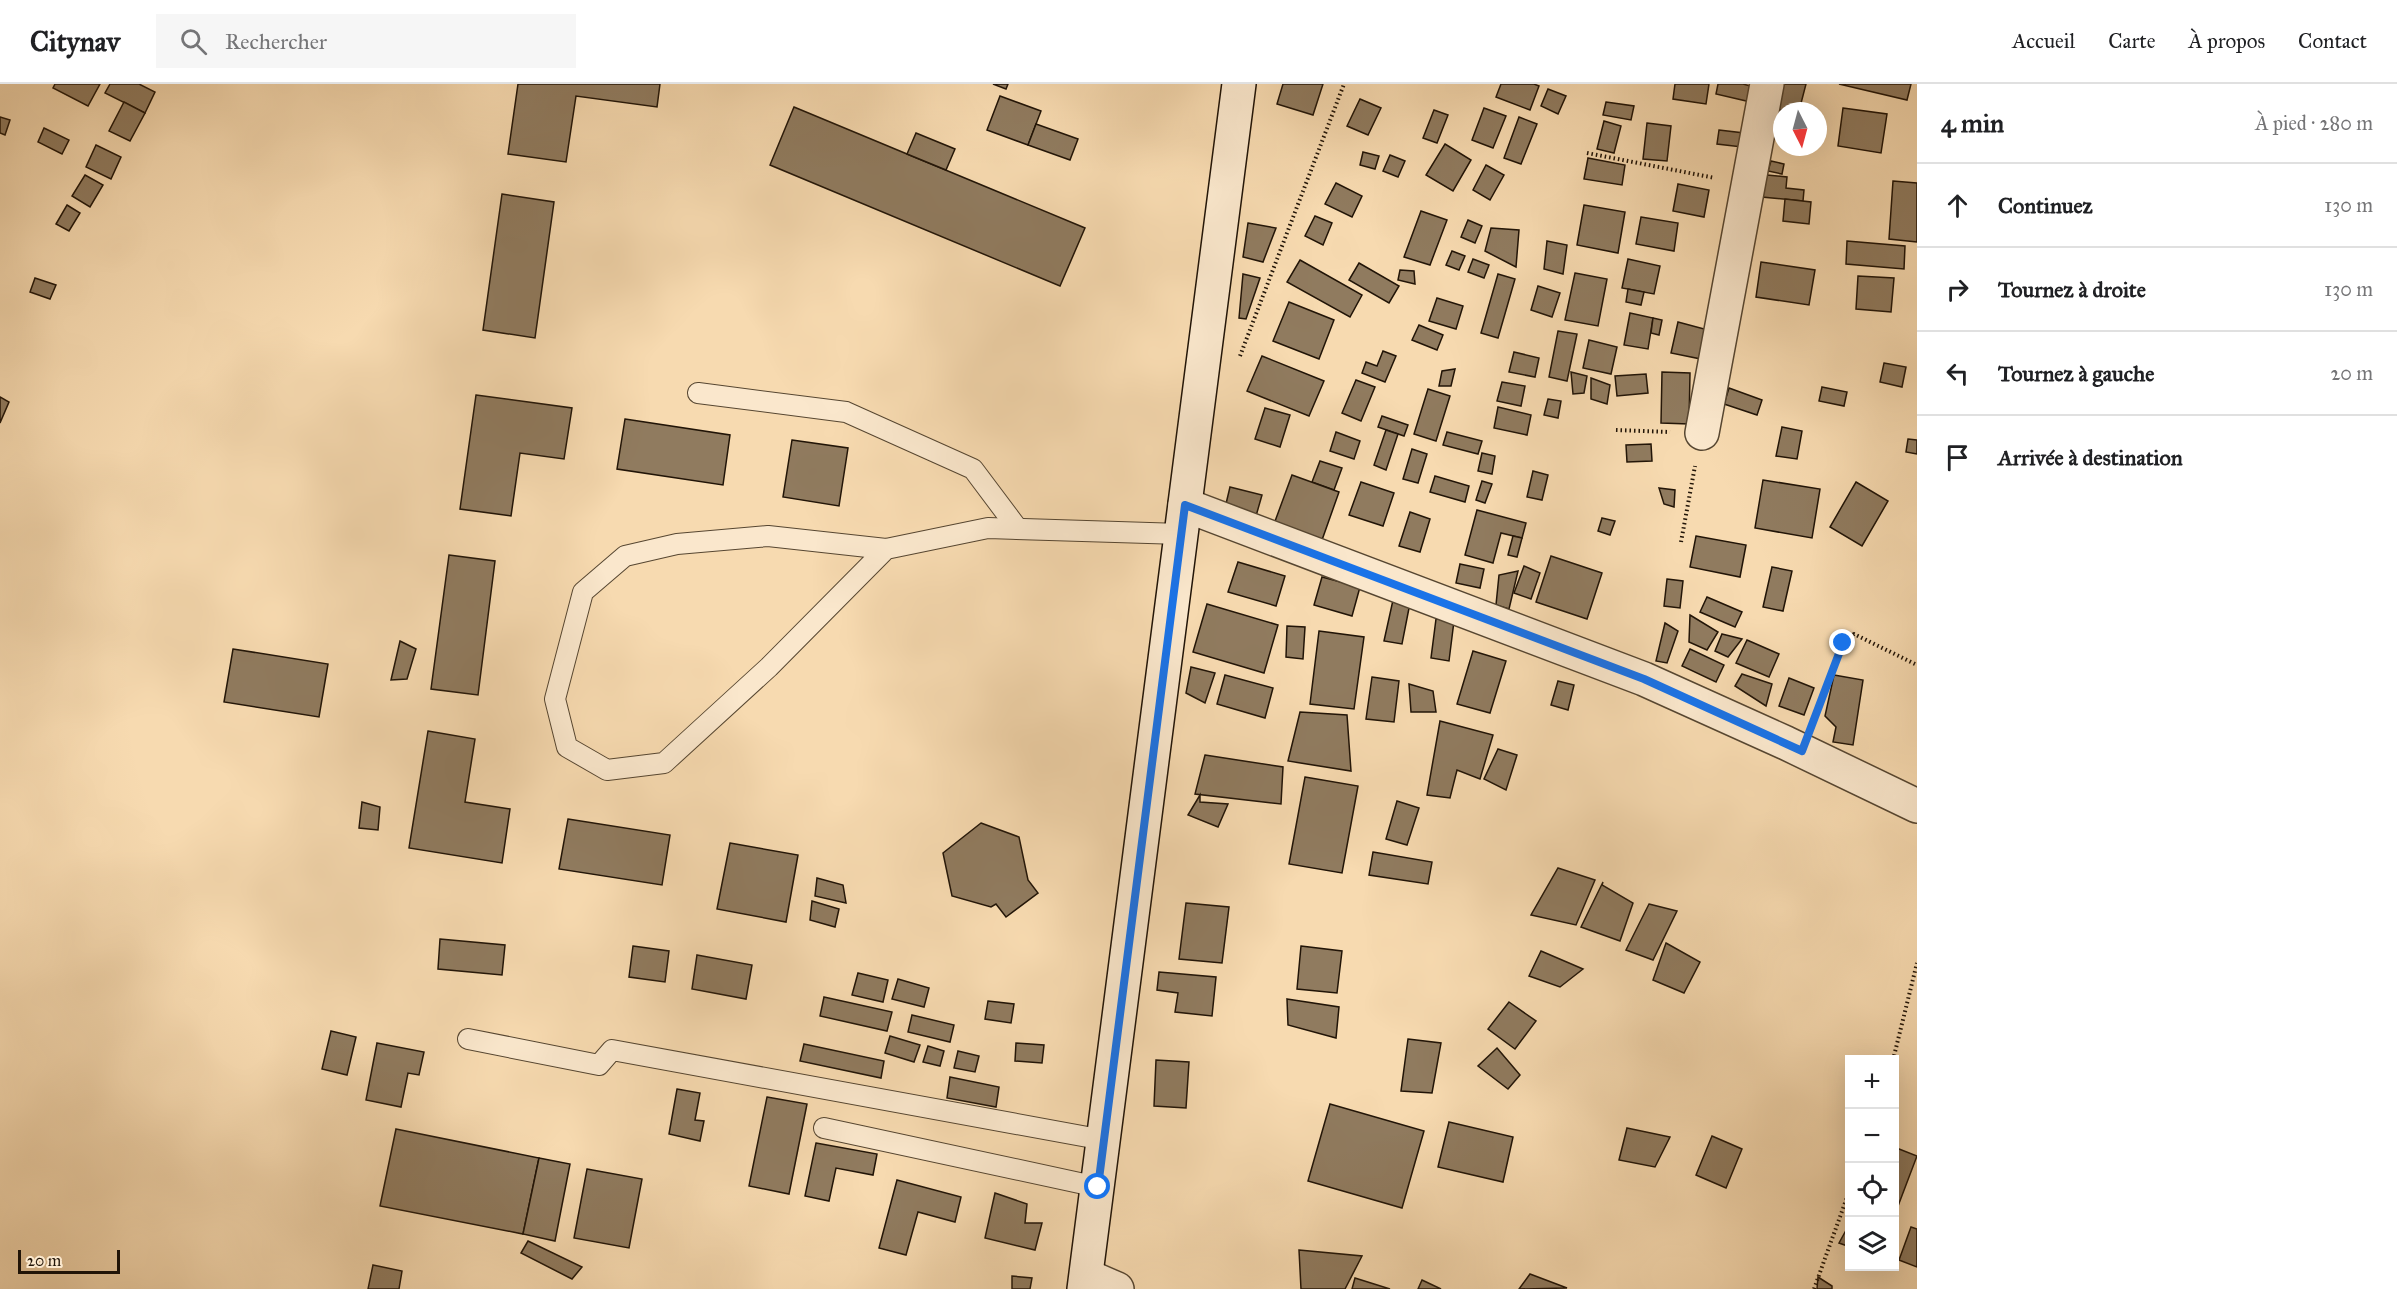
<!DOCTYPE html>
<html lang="fr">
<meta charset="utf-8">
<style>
body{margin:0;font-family:"IM FELL Great Primer",serif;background:#f6f6f6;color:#202124}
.controls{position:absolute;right:18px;bottom:18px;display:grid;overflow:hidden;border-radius:0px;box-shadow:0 6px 24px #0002}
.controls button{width:54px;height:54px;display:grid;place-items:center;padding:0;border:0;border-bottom:2px solid #e0e0e0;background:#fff;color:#202124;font:30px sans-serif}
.compass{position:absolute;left:1773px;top:18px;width:54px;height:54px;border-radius:50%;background:#fff;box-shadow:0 6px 24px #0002;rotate:174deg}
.scale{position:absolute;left:18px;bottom:15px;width:102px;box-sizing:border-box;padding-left:6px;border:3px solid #211407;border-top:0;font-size:16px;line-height:21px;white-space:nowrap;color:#211407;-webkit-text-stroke:4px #fae7cc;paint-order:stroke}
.stop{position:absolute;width:18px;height:18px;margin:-14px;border:4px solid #1a73e8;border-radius:50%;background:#fff}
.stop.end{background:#1a73e8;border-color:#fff;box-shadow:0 2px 6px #0008}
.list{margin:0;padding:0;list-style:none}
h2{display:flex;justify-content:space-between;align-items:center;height:78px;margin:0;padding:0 24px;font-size:26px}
h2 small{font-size:20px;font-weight:400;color:#757577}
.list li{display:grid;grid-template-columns:39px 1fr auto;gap:18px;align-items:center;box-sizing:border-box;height:84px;padding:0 24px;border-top:2px solid #e0e0e0}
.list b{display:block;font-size:22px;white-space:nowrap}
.list em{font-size:20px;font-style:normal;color:#757577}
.icon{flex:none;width:33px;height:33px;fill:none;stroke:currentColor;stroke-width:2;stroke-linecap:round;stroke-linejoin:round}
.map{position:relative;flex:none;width:1917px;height:1205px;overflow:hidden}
header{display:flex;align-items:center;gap:36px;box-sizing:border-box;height:84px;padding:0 30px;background:#fff;border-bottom:2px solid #e0e0e0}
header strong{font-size:28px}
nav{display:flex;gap:33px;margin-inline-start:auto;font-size:21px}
.search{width:420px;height:54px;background:#f6f6f6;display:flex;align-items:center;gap:15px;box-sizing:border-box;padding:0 21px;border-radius:0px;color:#757577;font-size:22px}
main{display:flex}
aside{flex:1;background:#fff}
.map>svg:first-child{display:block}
.building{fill:#907b5f;stroke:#211407;stroke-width:1.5}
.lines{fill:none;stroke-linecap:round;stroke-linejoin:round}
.lane-casing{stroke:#564631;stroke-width:22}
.street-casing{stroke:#564631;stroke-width:36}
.secondary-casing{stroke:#211407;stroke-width:36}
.path{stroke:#211407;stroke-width:4;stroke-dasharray:1.5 3;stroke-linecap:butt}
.lane{stroke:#fae7cc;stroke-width:20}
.street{stroke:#fae7cc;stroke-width:33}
.secondary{stroke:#fae7cc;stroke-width:33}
.route{stroke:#1a73e8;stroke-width:8}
</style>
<header>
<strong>Citynav</strong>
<div class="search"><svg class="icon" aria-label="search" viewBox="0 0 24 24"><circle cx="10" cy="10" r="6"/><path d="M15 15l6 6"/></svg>Rechercher</div>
<nav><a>Accueil</a><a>Carte</a><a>À propos</a><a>Contact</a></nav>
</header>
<main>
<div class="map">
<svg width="1917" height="1205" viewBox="0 0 1917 1205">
<rect width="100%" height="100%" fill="#f7dab0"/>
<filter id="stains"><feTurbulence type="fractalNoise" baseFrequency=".00333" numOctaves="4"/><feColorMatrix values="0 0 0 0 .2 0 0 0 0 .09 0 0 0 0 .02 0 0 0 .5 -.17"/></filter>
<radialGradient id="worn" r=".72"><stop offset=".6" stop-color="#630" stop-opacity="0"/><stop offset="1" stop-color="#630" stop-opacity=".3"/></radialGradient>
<g class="building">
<path d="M55,0h45l-12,22 -35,-18z"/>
<path d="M110,0h29l16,8 -10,21 -40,-20z"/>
<path d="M518,0h142l-3,23 -81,-11 -10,66 -58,-8z"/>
<path d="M993,0h15l-2,5z"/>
<path d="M1283,0h40l-10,31 -36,-11z"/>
<path d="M1501,0h33l5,2 -9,24 -34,-13z"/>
<path d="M1675,0h34l-3,20 -33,-5z"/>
<path d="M1718,0h25l15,4 -3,15 -39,-9z"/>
<path d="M1781,0h25l-7,27 -24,-1z"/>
<path d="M1839,0h72l-4,16z"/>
<path d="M1548,5l18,7 -8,18 -17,-8z"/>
<path d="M1000,12l41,15 -13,34 -41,-15z"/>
<path d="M1360,15l21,9 -13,27 -21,-9z"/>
<path d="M124,18l21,11 -15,28 -21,-10z"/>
<path d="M1606,18l28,4 -3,14 -28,-5z"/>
<path d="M794,23l291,121 -25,58 -290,-121z"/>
<path d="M1484,24l22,8 -13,32 -21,-8z"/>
<path d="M1843,24l44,6 -6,39 -43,-7z"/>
<path d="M1434,26l14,5 -11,28 -14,-5z"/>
<path d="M0,33l10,3 -5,15 -5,-2z"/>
<path d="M1519,33l18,7 -16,40 -17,-6z"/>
<path d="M1604,37l17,5 -7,27 -17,-4z"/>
<path d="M1647,39l24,3 -4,35 -24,-2z"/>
<path d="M1036,40l42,15 -8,21 -42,-15z"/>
<path d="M44,44l25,12 -7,14 -24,-12z"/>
<path d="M1719,46l25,3 -2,14 -25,-3z"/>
<path d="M916,49l39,16 -9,21 -39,-16z"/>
<path d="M1445,60l26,16 -18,31 -27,-16z"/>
<path d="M96,61l25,12 -10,22 -25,-12z"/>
<path d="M1363,68l16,4 -4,13 -15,-4z"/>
<path d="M1390,71l15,6 -7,16 -15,-6z"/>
<path d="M1588,74l37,7 -3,20 -38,-6z"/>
<path d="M1771,77l13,3 -2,10 -14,-3z"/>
<path d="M1486,81l18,10 -14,25 -17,-10z"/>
<path d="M85,91l18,10 -13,22 -18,-11z"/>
<path d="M1767,91l20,2 -1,11 18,2 -1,11 -41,-4z"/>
<path d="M1893,97l24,2v59l-28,-3z"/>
<path d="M1336,99l26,13 -10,21 -27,-13z"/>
<path d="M1678,100l31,6 -5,27 -31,-6z"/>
<path d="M502,110l52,8 -19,136 -52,-8z"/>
<path d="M1785,115l26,3 -2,22 -26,-3z"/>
<path d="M67,121l13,8 -11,18 -13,-7z"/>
<path d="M1584,121l41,7 -7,41 -41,-8z"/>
<path d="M1421,127l26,9 -17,45 -26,-8z"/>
<path d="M1315,132l17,7 -9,22 -18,-9z"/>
<path d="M1641,133l37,6 -4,28 -38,-7z"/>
<path d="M1468,136l14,6 -7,17 -14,-6z"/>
<path d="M1248,139l28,5 -13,34 -20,-5z"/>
<path d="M1491,144l28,2 -3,37 -31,-16z"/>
<path d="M1547,157l20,4 -4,29 -19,-5z"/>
<path d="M1847,157l58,5 -1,23 -58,-5z"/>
<path d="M1452,167l13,5 -6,14 -13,-5z"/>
<path d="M1473,175l16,6 -5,13 -16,-6z"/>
<path d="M1628,175l32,7 -6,28 -32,-6z"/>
<path d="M1300,176l62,35 -12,22 -63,-35z"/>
<path d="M1761,178l54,8 -6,35 -53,-8z"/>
<path d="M1359,179l40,23 -10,17 -40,-23z"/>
<path d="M1400,186l14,1 1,13 -17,-4z"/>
<path d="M1575,189l32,6 -9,47 -33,-6z"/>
<path d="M1243,190l17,4 -14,41 -7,-1z"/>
<path d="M1498,190l17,5 -17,59 -17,-5z"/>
<path d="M1858,192l36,2 -3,34 -35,-3z"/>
<path d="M35,194l21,7 -6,14 -20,-7z"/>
<path d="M1538,202l22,7 -8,24 -21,-7z"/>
<path d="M1628,205l16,3 -3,13 -15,-3z"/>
<path d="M1437,214l26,8 -7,23 -27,-8z"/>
<path d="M1289,218l45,18 -15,39 -46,-18z"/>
<path d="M1630,229l23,5 -5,31 -24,-4z"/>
<path d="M1653,234l9,2 -3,15 -8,-2z"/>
<path d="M1678,238l30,8 -7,29 -30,-6z"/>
<path d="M1419,241l24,10 -6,15 -25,-10z"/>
<path d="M1558,247l19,3 -10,47 -18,-4z"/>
<path d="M1589,256l28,7 -6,27 -28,-6z"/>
<path d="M1383,267l13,5 -11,26 -23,-9 4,-11 11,4z"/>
<path d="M1514,268l25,6 -4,19 -26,-5z"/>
<path d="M1262,272l62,25 -15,35 -62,-25z"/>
<path d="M1884,279l22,4 -4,20 -22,-5z"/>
<path d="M1455,285l-4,17h-12l3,-15z"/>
<path d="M1571,288l16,4 -3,17 -11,1z"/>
<path d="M1662,288l28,1 -1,51 -28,-1z"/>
<path d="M1646,290l2,19 -31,3 -2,-20z"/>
<path d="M1591,294l19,7 -3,19 -16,-5z"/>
<path d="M1356,296l19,7 -14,34 -19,-8z"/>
<path d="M1502,298l23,4 -4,20 -24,-5z"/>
<path d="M1822,303l25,5 -3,14 -25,-5z"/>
<path d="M1729,304l33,12 -5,15 -33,-11z"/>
<path d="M1428,305l22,7 -14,45 -22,-7z"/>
<path d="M476,311l96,13 -8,51 -44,-6 -9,63 -51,-7z"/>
<path d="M0,313l9,5 -9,21z"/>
<path d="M1548,315l13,2 -3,17 -14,-3z"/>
<path d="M1498,323l33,8 -4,20 -33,-7z"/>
<path d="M1265,324l25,7 -10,32 -25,-8z"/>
<path d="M1382,332l26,9 -4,11 -26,-9z"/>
<path d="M625,335l105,16 -7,50 -106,-16z"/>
<path d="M1782,343l20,4 -5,28 -21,-3z"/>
<path d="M1386,346l12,4 -12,36 -12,-5z"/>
<path d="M1336,348l24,9 -6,18 -24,-8z"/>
<path d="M1447,348l35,9 -4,13 -35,-9z"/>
<path d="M1908,355l9,1v14l-11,-2z"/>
<path d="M792,356l56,8 -9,58 -56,-9z"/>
<path d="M1651,360l1,17 -25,1 -1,-17z"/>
<path d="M1412,365l15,5 -9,29 -15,-4z"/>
<path d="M1482,369l13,3 -3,18 -14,-3z"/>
<path d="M1320,377l22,7 -8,22 -22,-8z"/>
<path d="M1533,387l15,4 -6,25 -15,-3z"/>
<path d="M1292,391l47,17 -17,48 -48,-16z"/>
<path d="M1435,392l34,10 -4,16 -35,-10z"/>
<path d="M1763,396l57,9 -8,49 -57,-10z"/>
<path d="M1482,397l10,3 -7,19 -9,-3z"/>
<path d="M1361,398l33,11 -11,33 -34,-11z"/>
<path d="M1856,398l32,19 -26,45 -32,-19z"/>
<path d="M1230,403l32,8 -6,21 -31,-8z"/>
<path d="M1659,404l16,2 -1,17 -10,-3z"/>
<path d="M1477,426l49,13 -4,15 -21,-5 -8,30 -28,-8z"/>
<path d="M1410,428l20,7 -10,33 -21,-6z"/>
<path d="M1602,434l13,3 -5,14 -12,-4z"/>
<path d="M1513,452l9,2 -5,19 -9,-2z"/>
<path d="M1696,452l50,9 -6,32 -50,-10z"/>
<path d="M449,471l46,6 -17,134 -47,-6z"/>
<path d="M1551,472l51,17 -15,46 -51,-17z"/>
<path d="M1238,478l47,14 -9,30 -48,-14z"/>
<path d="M1460,480l24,5 -4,19 -24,-5z"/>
<path d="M1524,482l16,7 -9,26 -17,-6z"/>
<path d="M1772,483l20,4 -9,40 -20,-4z"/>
<path d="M1518,487l-9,38 -13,-4 3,-30z"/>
<path d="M1322,493l38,10 -8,29 -38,-11z"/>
<path d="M1667,495l16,2 -3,27 -16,-2z"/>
<path d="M1707,513l35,15 -7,15 -35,-15z"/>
<path d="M1393,516l17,3 -8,41 -18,-3z"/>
<path d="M1207,520l71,21 -14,48 -71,-21z"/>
<path d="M1690,531l28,17 -11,18 -18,-8z"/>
<path d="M1436,535l18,2 -5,40 -18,-3z"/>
<path d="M1665,539l13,8 -11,32 -11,-2z"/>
<path d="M1287,542l18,1 -2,32 -17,-2z"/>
<path d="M1319,547l45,6 -10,72 -44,-5z"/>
<path d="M1722,550l20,5 -14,18 -13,-6z"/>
<path d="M1747,556l32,14 -10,23 -33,-14z"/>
<path d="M400,557l16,8 -9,30 -16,1z"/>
<path d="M233,565l95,15 -9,53 -95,-15z"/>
<path d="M1690,565l34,16 -8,17 -34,-16z"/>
<path d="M1473,567l33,10 -16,52 -33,-9z"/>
<path d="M1191,583l24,6 -10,30 -19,-10z"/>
<path d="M1742,590l30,10 -6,22 -31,-20z"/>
<path d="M1225,591l48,13 -8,30 -48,-14z"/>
<path d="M1834,591l29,5 -10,65 -20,-3 3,-15 -11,-11z"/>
<path d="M1372,593l27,4 -5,41 -28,-3z"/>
<path d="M1789,594l25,10 -10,27 -25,-9z"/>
<path d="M1558,597l16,4 -6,25 -17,-5z"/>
<path d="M1409,600l24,7 3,21h-25z"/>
<path d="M1300,628l47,3 4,56 -63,-10z"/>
<path d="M1440,637l53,14 -13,44 -23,-9 -7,28 -23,-3z"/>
<path d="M428,647l47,8 -10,63 45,7 -8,54 -93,-15z"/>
<path d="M1498,665l19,6 -11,35 -22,-11z"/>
<path d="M1205,671l78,12 -2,37 -86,-10z"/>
<path d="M1305,693l53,9 -16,87 -53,-9z"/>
<path d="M1200,711v7l28,2 -10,23 -30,-12z"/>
<path d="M1397,717l22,7 -12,37 -21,-6z"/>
<path d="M362,718l18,5 -2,23 -19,-2z"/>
<path d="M568,735l102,16 -8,50 -103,-16z"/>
<path d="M981,739l38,14 9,43 10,13 -32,24 -10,-13 -5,3 -39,-11 -9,-43z"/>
<path d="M730,759l68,12 -12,67 -69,-13z"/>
<path d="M1373,768l59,10 -4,22 -59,-9z"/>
<path d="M1558,784l37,12 -19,45 -45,-10z"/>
<path d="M817,794l26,7 3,18 -31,-7z"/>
<path d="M1603,798l-1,3 31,18 -13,38 -39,-14z"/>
<path d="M812,817l27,8 -4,18 -25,-7z"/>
<path d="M1186,819l43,4 -7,56 -43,-4z"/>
<path d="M1649,820l28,7 -24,49 -27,-10z"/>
<path d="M440,855l65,6 -3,30 -64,-6z"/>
<path d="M1666,859l34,19 -16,31 -31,-13z"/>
<path d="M633,862l36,5 -4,31 -36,-5z"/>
<path d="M1301,862l41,5 -5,42 -40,-4z"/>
<path d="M1541,867l42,18 -23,18 -31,-11z"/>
<path d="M697,871l55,10 -6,34 -54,-10z"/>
<path d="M1159,888l57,5 -4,39 -37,-4 3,-19 -21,-3z"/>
<path d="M858,889l30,7 -5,22 -31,-7z"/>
<path d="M898,895l31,9 -5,19 -32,-8z"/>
<path d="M824,913l68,15 -5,19 -67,-15z"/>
<path d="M1287,915l52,8 -3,31 -48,-13z"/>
<path d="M988,917l26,3 -3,19 -26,-4z"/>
<path d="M1509,918l27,19 -21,28 -27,-20z"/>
<path d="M912,931l42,10 -4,17 -42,-10z"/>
<path d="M331,947l25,6 -9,38 -25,-6z"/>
<path d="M890,952l30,9 -6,17 -29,-9z"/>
<path d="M1408,955l33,4 -9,50 -31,-2z"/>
<path d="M377,959l47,9 -5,23 -11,-2 -7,34 -35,-7z"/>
<path d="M1016,959l28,2 -2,18 -27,-2z"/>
<path d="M804,960l80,17 -3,17 -81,-17z"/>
<path d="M928,962l16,5 -4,15 -17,-4z"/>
<path d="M1497,964l23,27 -12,14 -30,-23z"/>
<path d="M958,967l21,5 -4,16 -21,-4z"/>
<path d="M1156,976l33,2 -3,46 -32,-2z"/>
<path d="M950,993l49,10 -3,20 -49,-9z"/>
<path d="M677,1005l23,4 -5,27 9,1 -4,20 -31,-7z"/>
<path d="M767,1013l40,7 -18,90 -40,-8z"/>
<path d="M1330,1020l94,27 -22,77 -94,-27z"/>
<path d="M1449,1038l64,15 -10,45 -65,-15z"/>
<path d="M1627,1044l43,9 -15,30 -36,-7z"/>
<path d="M396,1045l143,29 -16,76 -143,-28z"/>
<path d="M1712,1052l30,13 -16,39 -30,-13z"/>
<path d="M816,1059l61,11 -4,21 -37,-7 -7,33 -24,-5z"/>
<path d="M1894,1063l23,9 -22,58h-1z"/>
<path d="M539,1074l31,6 -15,77 -32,-7z"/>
<path d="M587,1085l55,10 -13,69 -55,-10z"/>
<path d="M897,1096l64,17 -6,25 -37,-10 -12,43 -27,-7z"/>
<path d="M995,1109l32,11 -2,19h17l-7,27 -50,-12z"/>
<path d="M1850,1139v24l-11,-4z"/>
<path d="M1911,1143l6,2v38l-18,-7z"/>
<path d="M528,1157l54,26 -10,12 -51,-26z"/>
<path d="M1299,1166l63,6 -17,33h-44z"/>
<path d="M373,1181l29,6 -3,18h-31z"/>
<path d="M1530,1190l37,14 -48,1z"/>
<path d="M1012,1192l20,2 -2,11h-18z"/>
<path d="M1818,1193l14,9v3h-15z"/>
<path d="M1355,1194l35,11h-38z"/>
<path d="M1422,1196l19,9h-23z"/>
</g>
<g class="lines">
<g class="lane-casing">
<g id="lane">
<path d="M698,309l148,19 127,57 45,60"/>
<path d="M886,465l-118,-13 -91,8 -52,12 -42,36 -28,107 12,48 40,23 57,-7 105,-96 117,-118 102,-21 193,6"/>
<path d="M468,955l131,26 13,-15 492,90"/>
<path d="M824,1044l274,59"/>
</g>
</g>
<g class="street-casing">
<g id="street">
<path d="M1702,349l65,-349"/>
<path d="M1185,421l459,174 142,64 131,63"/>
<path d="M1087,1192l30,13"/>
</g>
</g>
<g class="secondary-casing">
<path id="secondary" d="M1084,1205l155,-1205"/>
</g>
<g class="path">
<path d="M1587,69l128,25"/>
<path d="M1240,272l104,-272"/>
<path d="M1616,346l54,2"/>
<path d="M1681,458l14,-76"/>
<path d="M1814,635l29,-76 11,-9 63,31"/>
<path d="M1893,976l24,-97"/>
<path d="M1814,1205l36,-100"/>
</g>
<use href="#lane" class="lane"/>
<use href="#street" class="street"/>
<use href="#secondary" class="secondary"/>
</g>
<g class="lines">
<path class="route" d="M1098,1103l87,-682 459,174 158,72 41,-108"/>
</g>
<rect width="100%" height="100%" filter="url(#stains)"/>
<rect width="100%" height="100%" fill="url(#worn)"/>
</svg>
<div class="controls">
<button>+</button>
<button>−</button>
<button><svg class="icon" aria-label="locate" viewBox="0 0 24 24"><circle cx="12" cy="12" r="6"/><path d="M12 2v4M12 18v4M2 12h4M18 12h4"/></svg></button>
<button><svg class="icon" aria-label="layers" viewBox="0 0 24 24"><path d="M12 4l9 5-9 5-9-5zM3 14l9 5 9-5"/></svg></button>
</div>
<svg class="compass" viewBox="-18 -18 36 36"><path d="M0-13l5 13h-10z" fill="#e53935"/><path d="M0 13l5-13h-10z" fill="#757577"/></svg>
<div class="scale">20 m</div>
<div class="stop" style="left:1098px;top:1103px"></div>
<div class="stop end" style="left:1843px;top:559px"></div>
</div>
<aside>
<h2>4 min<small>À pied · 280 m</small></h2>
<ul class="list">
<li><svg class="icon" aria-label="ahead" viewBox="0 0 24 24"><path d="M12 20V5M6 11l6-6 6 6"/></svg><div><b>Continuez</b></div><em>130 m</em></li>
<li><svg class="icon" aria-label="right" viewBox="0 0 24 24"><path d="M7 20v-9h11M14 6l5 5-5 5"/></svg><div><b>Tournez à droite</b></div><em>130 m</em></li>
<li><svg class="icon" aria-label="left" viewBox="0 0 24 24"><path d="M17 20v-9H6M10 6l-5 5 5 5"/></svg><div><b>Tournez à gauche</b></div><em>20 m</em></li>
<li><svg class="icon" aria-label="arrive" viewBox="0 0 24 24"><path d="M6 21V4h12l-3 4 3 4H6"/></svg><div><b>Arrivée à destination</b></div></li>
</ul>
</aside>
</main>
